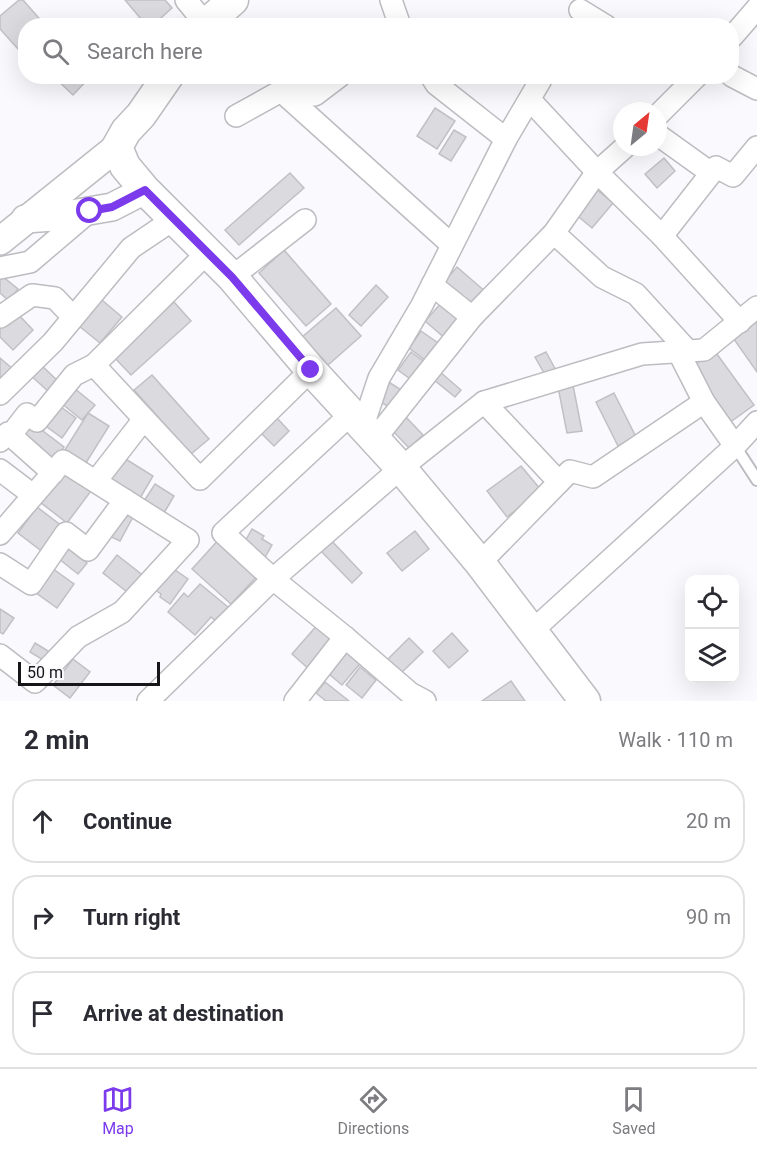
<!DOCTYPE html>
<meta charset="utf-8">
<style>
body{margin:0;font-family:Roboto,sans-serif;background:#f7f7f7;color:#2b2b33}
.controls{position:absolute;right:18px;bottom:18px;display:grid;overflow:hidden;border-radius:12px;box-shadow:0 6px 24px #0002}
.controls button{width:54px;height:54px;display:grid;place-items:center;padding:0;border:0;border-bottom:2px solid #e1e1e2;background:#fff;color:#2b2b33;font:30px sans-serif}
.compass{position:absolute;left:613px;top:102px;width:54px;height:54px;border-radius:50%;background:#fff;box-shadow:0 6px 24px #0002;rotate:29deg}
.scale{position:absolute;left:18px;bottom:15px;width:142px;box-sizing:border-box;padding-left:6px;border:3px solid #161618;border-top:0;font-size:16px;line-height:21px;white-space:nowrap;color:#161618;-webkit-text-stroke:4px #fafafe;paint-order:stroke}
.stop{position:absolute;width:18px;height:18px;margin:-14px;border:4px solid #7c3aed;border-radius:50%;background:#fff}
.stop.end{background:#7c3aed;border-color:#fff;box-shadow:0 2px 6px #0008}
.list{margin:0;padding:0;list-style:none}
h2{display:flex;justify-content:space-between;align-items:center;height:78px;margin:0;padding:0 24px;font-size:26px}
h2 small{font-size:20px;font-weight:400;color:#7c7c81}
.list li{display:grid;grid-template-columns:39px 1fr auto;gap:18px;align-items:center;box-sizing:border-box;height:84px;margin:0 12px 12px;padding:0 12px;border:2px solid #e1e1e2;border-radius:24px}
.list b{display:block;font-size:22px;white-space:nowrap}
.list em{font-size:20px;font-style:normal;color:#7c7c81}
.icon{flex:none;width:33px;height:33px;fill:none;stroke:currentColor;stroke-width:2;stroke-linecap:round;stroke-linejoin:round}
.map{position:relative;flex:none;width:757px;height:701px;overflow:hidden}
.search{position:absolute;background:#fff;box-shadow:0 6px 24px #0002;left:18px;right:18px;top:18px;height:66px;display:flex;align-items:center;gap:15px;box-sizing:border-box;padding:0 21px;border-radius:24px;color:#7c7c81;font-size:22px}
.sheet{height:366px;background:#fff}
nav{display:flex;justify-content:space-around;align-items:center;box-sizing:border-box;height:84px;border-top:2px solid #e1e1e2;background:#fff;font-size:16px;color:#7c7c81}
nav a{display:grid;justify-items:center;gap:3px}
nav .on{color:#7c3aed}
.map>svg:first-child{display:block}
.building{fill:#dbdade;stroke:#c1c0c4;stroke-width:1.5}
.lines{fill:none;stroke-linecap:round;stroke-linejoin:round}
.service-casing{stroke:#bcbdc0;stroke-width:14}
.minor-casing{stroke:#bcbdc0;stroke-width:24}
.tertiary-casing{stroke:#bcbdc0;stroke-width:30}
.secondary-casing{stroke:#bcbdc0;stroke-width:33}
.service{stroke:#fff;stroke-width:10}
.minor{stroke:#fff;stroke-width:21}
.tertiary{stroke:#fff;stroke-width:27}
.secondary{stroke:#fff;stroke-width:30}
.route{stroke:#7c3aed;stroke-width:8}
</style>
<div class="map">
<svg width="757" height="701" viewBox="0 0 757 701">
<rect width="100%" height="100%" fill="#fafafe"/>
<g class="building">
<path d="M19,0h4l22,25 -19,1v16l-8,7 -18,-20v-13z"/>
<path d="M125,0h40l7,8 -20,18h-5z"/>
<path d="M53,76h38l-18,19z"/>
<path d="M435,108l20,13 -18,28 -20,-13z"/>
<path d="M454,130l12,7 -15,24 -12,-7z"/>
<path d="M664,158l11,13 -18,17 -12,-14z"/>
<path d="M290,173l14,15 -65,57 -14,-15z"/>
<path d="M595,188l18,15 -21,25 -18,-15z"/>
<path d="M284,250l47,54 -25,22 -47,-53z"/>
<path d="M457,267l30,26 -18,20 -29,-27z"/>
<path d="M2,276l16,13 -9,12 -9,-8v-14z"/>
<path d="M376,285l12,12 -27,29 -12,-11z"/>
<path d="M96,295l26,22 -22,26 -26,-21z"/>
<path d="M444,300l22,19 -19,21 -22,-19z"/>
<path d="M174,302l17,19 -60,54 -17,-18z"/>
<path d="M336,308l25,28 -34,30 -25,-29z"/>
<path d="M16,312l17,18 -20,20 -13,-13v-10z"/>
<path d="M757,317v55l-26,-37z"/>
<path d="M421,331l20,14 -12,18 -20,-15z"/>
<path d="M714,350l40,55 -25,18 -40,-55z"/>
<path d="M411,352l15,11 -13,18 -15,-11z"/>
<path d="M546,352l12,22 -10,6 -13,-23z"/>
<path d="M0,358l14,12 -14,17z"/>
<path d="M38,362l22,21 -10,10 -22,-20z"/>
<path d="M439,371l22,19 -6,7 -22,-18z"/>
<path d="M152,375l57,64 -18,15 -57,-64z"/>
<path d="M572,380l10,51 -15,2 -10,-51z"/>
<path d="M387,381l19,12 -11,18 -19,-12z"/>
<path d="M69,384l26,21 -13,15 -26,-21z"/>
<path d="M614,393l22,44 -18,9 -22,-44z"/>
<path d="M57,404l19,14 -14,20 -19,-14z"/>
<path d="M88,413l21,13 -25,40 -21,-13z"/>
<path d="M403,414l20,21 -14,13 -19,-20z"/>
<path d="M276,417l13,14 -15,15 -14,-14z"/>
<path d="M27,419l37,28 -12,16 -37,-28z"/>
<path d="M124,458l29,18 -14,24 -29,-19z"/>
<path d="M521,466l20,24 -34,27 -20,-26z"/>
<path d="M64,470l27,21 -24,32 -27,-21z"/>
<path d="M155,484l19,12 -10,17 -20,-12z"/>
<path d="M37,507l30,23 -19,26 -30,-23z"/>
<path d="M121,510l12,7 -13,24 -13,-6z"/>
<path d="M252,529l12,7 -2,3 10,6 -8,14 -20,-16z"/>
<path d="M415,531l14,18 -27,22 -15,-18z"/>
<path d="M221,537l39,36 -29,31 -39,-35z"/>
<path d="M329,538l33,35 -10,10 -33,-34z"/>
<path d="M61,543l26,20 -9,11 -25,-20z"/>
<path d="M117,555l28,22 -14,18 -28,-22z"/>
<path d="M168,565l20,14 -18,25 -10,-7 1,-3 -9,-6z"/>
<path d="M49,566l25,18 -17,24 -25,-18z"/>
<path d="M200,584l28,23 -12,14 -5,-4 -16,18 -27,-23 16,-19 4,4z"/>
<path d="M0,609l14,9 -11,16 -3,-2z"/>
<path d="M319,623l19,17 -27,31 -19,-17z"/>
<path d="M452,633l16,18 -19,17 -16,-17z"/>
<path d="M409,638l14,14 -24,23 -13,-14z"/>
<path d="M35,643l18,11 -5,9 -18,-11z"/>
<path d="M345,644l19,15 -22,26 -18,-15z"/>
<path d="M73,659l17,13 -20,26 -17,-13z"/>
<path d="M360,667l16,13 -14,18 -16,-13z"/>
<path d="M511,681l14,20h-43z"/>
<path d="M325,682l24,19h-23l-10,-8z"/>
</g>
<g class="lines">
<g class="service-casing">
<path id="service" d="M735,446l22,34"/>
</g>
<g class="minor-casing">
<g id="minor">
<path d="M186,0l19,23"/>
<path d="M391,0l9,26"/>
<path d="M580,10l26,16"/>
<path d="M732,37l25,-29"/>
<path d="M431,76l5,8 70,55"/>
<path d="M732,76l25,13"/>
<path d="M281,91l171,154"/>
<path d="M530,100l67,72 65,64 78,86"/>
<path d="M658,115l39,-39"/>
<path d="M236,116l45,-25 34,4 25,-19"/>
<path d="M658,135l53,38"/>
<path d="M554,233l48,44 34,17 52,57"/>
<path d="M662,236l54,-69 17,9 24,-29"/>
<path d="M208,252l-114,113 106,114 111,-109"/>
<path d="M0,268l30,-6 60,-51"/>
<path d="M232,277l73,-57"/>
<path d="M432,285l40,32"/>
<path d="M0,317l32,-22 23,3 18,19"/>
<path d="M678,351l26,51 31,44"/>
<path d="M0,394l53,-52 78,-94 43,-29"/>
<path d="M484,402l75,80"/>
<path d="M363,426l16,-48 43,-73 84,-166 37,-63"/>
<path d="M10,436l17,-22 10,7 37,-46 20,-10"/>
<path d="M375,439l97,-122 82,-84 43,-61 28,-25"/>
<path d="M0,441l8,-8 45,40"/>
<path d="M0,470l33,25"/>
<path d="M96,481l48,-62"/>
<path d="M0,534l63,-73 125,79 -66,72 -44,25 -43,45 -35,-27"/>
<path d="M480,563l90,-92 23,6 111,-75"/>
<path d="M0,564l31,20 35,-51 22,17 37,-50"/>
<path d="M532,631l203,-185 22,-24"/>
<path d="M345,637l-72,-58 -50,-46 128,-119"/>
<path d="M148,701l125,-122 128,-111 83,-66 158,-48 62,-4 53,-43"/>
<path d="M295,701l50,-64 65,56 15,8"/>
</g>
</g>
<g class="tertiary-casing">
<g id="tertiary">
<path d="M25,219l29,-2 58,-10 33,-17"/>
<path d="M0,241l117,-94"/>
</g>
</g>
<g class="secondary-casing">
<g id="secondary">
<path d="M204,26l29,-26"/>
<path d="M168,76l-27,39 -15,16 -9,16 8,19 20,24 87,87 79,93 90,98 79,95 105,138"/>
</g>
</g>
<use href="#service" class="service"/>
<use href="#minor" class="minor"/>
<use href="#tertiary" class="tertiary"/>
<use href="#secondary" class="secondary"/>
</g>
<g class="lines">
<path class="route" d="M90,211l22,-4 33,-17 87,87 79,93"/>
</g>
</svg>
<div class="controls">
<button><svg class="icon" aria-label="locate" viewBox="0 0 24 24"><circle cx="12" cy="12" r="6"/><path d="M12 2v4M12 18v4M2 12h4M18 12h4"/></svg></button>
<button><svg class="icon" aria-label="layers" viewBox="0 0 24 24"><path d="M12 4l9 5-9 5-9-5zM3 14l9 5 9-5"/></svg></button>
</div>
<svg class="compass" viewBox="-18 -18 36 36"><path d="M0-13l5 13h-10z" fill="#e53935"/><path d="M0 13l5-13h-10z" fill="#7c7c81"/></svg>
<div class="scale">50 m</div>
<div class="stop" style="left:90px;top:211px"></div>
<div class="stop end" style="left:311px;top:370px"></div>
<div class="search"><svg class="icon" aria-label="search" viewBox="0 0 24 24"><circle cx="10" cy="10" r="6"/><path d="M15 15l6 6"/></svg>Search here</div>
</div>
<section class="sheet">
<h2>2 min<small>Walk · 110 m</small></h2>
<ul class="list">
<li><svg class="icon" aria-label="ahead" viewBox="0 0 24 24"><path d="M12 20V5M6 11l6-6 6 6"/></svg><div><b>Continue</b></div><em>20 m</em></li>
<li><svg class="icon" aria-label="right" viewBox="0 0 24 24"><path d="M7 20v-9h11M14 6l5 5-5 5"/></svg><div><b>Turn right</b></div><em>90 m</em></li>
<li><svg class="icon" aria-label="arrive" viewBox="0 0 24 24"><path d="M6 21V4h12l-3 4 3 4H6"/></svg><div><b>Arrive at destination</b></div></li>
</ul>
</section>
<nav>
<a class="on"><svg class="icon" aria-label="map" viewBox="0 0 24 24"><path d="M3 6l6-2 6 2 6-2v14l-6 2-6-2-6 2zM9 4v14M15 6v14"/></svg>Map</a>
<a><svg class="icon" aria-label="directions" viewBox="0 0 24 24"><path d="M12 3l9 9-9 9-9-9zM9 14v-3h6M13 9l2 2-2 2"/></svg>Directions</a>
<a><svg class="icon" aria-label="saved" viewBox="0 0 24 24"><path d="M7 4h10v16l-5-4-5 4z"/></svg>Saved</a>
</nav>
